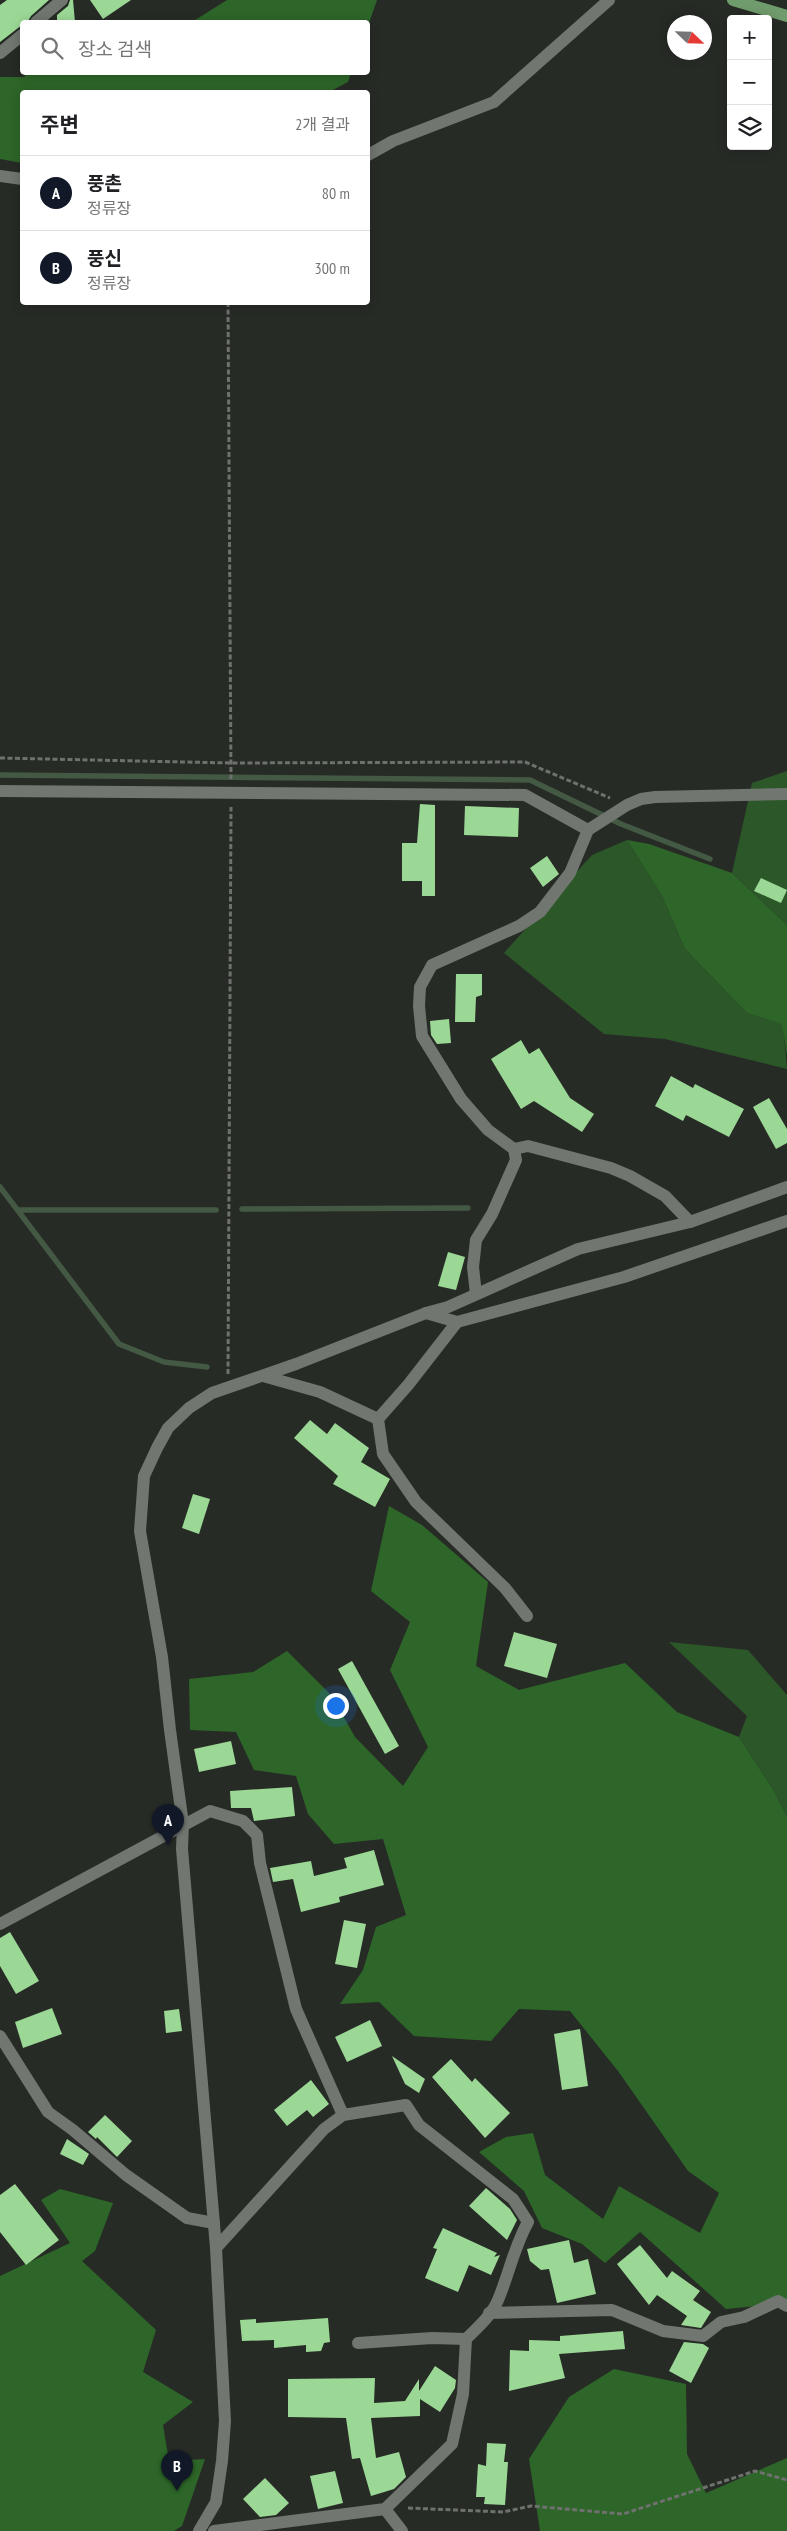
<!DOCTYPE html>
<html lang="ko">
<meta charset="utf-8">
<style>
body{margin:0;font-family:"PT Sans Narrow","Noto Sans KR",sans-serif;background:#f6f6f6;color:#202124}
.controls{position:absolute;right:15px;top:15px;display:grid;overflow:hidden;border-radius:5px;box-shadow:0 2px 12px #0003}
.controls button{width:45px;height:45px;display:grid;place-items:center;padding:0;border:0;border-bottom:1px solid #e0e0e0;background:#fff;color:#202124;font:25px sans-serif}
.compass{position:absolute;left:667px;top:15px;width:45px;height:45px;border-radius:50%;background:#fff;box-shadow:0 2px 12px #0003;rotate:113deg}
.you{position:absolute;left:335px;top:1705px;width:18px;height:18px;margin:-12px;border:4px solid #fff;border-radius:50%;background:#1a73e8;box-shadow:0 0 0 8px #1a73e833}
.badge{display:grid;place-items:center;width:32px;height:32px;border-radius:50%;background:#111827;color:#fff;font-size:16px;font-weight:700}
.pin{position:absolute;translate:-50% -41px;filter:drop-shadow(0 1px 2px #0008)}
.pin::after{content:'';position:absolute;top:26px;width:18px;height:15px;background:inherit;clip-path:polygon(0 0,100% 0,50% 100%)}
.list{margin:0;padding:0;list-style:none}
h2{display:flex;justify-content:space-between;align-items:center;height:65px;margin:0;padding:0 20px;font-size:21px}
h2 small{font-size:16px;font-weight:400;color:#757577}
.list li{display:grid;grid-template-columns:32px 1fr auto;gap:15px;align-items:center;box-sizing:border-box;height:75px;padding:0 20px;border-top:1px solid #e0e0e0}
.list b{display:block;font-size:19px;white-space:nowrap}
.list p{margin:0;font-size:16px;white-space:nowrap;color:#757577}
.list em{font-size:16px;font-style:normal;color:#757577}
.icon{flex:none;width:28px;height:28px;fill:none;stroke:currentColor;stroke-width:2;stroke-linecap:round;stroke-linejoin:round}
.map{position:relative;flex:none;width:787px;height:2531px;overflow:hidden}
.search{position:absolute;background:#fff;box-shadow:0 2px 12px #0003;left:20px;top:20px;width:350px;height:55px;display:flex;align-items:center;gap:12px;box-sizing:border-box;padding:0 18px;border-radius:5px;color:#757577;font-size:19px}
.panel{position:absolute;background:#fff;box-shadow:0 2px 12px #0003;left:20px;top:90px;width:350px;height:215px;border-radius:5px}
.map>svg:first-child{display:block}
.green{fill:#2c5829}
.forest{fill:#2d6628}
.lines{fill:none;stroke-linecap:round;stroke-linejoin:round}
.stream{stroke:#445943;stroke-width:5.5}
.building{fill:#9bd895}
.path{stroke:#6e716d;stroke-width:3;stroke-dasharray:5 2.5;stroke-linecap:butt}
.minor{stroke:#717670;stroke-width:12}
.major{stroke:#709b6c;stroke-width:12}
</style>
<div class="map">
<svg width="787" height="2531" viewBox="0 0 787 2531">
<rect width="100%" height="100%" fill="#272b26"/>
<g class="green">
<path d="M787,771v154l-55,-52 20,-90z"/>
<path d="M627,840l35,56 23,53 62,64 36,11 4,45 -122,-30 -61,-5 -100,-81 88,-98z"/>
<path d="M669,1642l79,8 39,45v122l-13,-26 -35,-54 8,-21z"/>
</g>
<g class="forest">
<path d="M227,0h150l-9,26v-4h-176z"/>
<path d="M29,72h322v1l-3,9 -19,10h-307v71l-22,-4v-82h24z"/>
<path d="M627,840l22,4 83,29 55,52v131l-5,-32 -35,-11 -62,-64 -23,-53z"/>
<path d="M389,1506l33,19 66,57 -12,84 43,24 106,-27 52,49 62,25 35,54 13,26v486l-61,6 -86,-77 -35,31 -23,-19 -40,-16 -18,-37 -45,-39 27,-15 27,-4 12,42 58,44 16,-33 81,47 19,-40 -31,-22 -70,-100 -48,-60 -51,-2 -28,32 -77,-5 -35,-34 -39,2 23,-34 13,-43 30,-12 -23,-76 -49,5 -26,-30 -12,-38 -42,-6 -18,-38 -46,-2 -1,-51 64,-7 34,-21 45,45 23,41 48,49 25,-39 -38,-77 20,-48 -39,-31z"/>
<path d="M60,2189l53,14 -18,48 -13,10 74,69 -13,42 50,30 -30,23 6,36 36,-2 -23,67 -8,5h-174v-255l70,-33 -29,-43z"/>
<path d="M614,2369l72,15 1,70 19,39 81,-35v73h-247l-11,-72 40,-62z"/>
</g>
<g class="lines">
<g class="stream">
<path d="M0,775l530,5 91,44 89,35"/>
<path d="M0,1187l119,157 45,18 43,5"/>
<path d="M242,1209l226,-1"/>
<path d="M18,1210h198"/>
</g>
</g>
<g class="building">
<path d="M7,0h42l-18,16 -3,5 -6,1v3l-22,17v-37z"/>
<path d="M70,0h3l2,22h-18v-7l11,-9z"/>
<path d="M90,0h41l-28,19z"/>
<path d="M420,804l15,1v91h-13v-15h-20v-38h15z"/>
<path d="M465,806l54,2 -1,29 -54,-2z"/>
<path d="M547,856l12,18 -16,13 -13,-19z"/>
<path d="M761,878l26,12 -6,13 -27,-12z"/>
<path d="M456,974h26v21l-6,2 -1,25h-20z"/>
<path d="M449,1019l2,24 -14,1 -6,-9 -1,-14z"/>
<path d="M521,1040l8,14 10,-6 31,50 24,16 -12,18 -48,-31 -13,8 -30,-50z"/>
<path d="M671,1076l22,12 2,-4 49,25 -15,28 -43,-22 -3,6 -28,-15z"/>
<path d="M769,1098l18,31v14l-11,6 -23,-42z"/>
<path d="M448,1252l17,5 -9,33 -18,-4z"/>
<path d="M310,1420l17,14 8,-11 34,25 -8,14 29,17 -15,28 -42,-23 5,-8 -44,-38z"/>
<path d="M193,1494l17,5 -11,35 -17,-6z"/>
<path d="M514,1632l43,12 -10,34 -43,-12z"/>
<path d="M352,1661l47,85 -14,8 -47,-85z"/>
<path d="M231,1741l5,23 -37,8 -5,-23z"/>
<path d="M292,1787l3,29 -41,5 -3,-13h-20l-1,-17z"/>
<path d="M374,1850l10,35 -45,12 1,5 -39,10 -8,-33 -20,3 -3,-14 41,-7 3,15 33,-8 -3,-10z"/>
<path d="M344,1920l22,4 -9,44 -22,-4z"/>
<path d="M10,1932l29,49 -23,13 -16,-28v-28z"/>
<path d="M52,2008l10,26 -39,14 -8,-26z"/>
<path d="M179,2009l3,22 -16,2 -2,-22z"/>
<path d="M370,2020l12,26 -35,16 -12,-25z"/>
<path d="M580,2029l8,57 -26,4 -8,-56z"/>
<path d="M392,2056l33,23 -6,14 -14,-9z"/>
<path d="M451,2059l21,23 3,-4 35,35 -25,25 -53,-61z"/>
<path d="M311,2080l18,24 -16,13 -6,-7 -20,16 -13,-16z"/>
<path d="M105,2115l27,26 -15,16 -20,-20 -1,2 -8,-7z"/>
<path d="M67,2139l22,15 -6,11 -23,-11z"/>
<path d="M15,2184l44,56 -33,25 -26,-33v-37z"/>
<path d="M486,2188l24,21 7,11 -10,20 -38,-34z"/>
<path d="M443,2228l54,25 -3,4 6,-2 -9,20 -22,-10 -11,27 -33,-14 12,-29 -4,-1z"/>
<path d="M569,2240l5,23 14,-4 8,35 -39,9 -8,-34 -8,1 -11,-9 -3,-12z"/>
<path d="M640,2245l27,33 5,-7 28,20 -7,9 18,12 -10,16 -20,-3 6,-9 -30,-21 -8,10 -32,-41z"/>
<path d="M328,2318l2,24 -6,1 -3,8 -15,1v-7l-32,3v-8l-32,1 -2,-21 16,-1v4z"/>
<path d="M623,2331l2,18 -66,5 6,24 -56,13 1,-41 19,1v-11l31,1v-5z"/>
<path d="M684,2342l19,2 6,4 -18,35 -22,-12z"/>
<path d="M435,2366l21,14 -1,8 -15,24 -20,-13v17l-49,2 5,40 23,-6 7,25 -12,12 -23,7 -11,-38 -8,1 -6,-41 -58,-1v-38l87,-1 -1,25 31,-2 14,-22v12z"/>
<path d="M487,2443l19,1 -2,18h4l-3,43 -21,-1 1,-7h-9l2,-33 8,2z"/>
<path d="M335,2471l8,32 -25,6 -8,-33z"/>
<path d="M265,2478l24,25 -13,12 -16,2 -17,-18z"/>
</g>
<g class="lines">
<g class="path">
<path d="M228,302l3,477"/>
<path d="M0,758l231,5 294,-1 85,36"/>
<path d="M228,1374l3,-567"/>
<path d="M408,2508l95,4 28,-6 92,8 132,-43 32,9"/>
</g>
<g class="minor">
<path d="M36,22l26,-22"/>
<path d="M0,53l22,-18"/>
<path d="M368,155l25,-14 101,-39 115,-102"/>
<path d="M0,176l22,3"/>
<path d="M0,791l525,4 63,35"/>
<path d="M514,1149l14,-3 83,22 19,8 35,20 25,26"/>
<path d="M476,1294l-3,-27 3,-27 16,-26 24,-54 -2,-11 -26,-19 -27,-31 -39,-63 -3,-30 1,-19 12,-22 87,-39 21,-14 30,-39 18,-43 39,-25 14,-6 14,-2 132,-3"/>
<path d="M426,1313l31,9 167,-45 163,-56"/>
<path d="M457,1322l-49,63 -30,34 5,35 33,48 89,86 22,28"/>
<path d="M263,1376l57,16 58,27"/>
<path d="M0,1924l210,-113 33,10 14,14 3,28 36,146 47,106"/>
<path d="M0,2036l48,76 25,18 53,45 61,43 27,5"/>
<path d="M489,2313l123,-3 51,21 40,5 18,-14 23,-5 34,-16 9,5"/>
<path d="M358,2343l74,-5 34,1"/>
<path d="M385,2509l17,22"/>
<path d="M199,2531l17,-29 6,-41 3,-40 -9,-173 -34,-399 1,-25 -13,-94 -8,-73 -22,-126 4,-55 13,-28 11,-20 21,-20 23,-15 84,-29 130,-51 22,-6 130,-58 112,-27 97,-35"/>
<path d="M214,2531l171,-22 67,-65 11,-50 3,-55c11,-11 26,-24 32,-39 11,-26 16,-53 30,-78l-15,-23 -94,-74 -13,-20 -63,10 -19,14 -108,119"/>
</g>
<path class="major" d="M733,0l54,16"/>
</g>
</svg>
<div class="controls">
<button>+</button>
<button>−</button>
<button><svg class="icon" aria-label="layers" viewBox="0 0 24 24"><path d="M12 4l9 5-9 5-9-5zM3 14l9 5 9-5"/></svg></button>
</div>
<svg class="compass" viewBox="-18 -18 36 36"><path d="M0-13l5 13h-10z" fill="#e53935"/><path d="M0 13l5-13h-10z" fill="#757577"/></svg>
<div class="you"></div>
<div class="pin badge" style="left:168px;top:1845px">A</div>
<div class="pin badge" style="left:177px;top:2491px">B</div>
<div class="search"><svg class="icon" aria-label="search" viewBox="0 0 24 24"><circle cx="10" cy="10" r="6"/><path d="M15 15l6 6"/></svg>장소 검색</div>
<section class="panel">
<h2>주변<small>2개 결과</small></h2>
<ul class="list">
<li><span class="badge">A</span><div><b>풍촌</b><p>정류장</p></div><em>80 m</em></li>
<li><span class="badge">B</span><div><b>풍신</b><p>정류장</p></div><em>300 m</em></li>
</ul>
</section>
</div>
